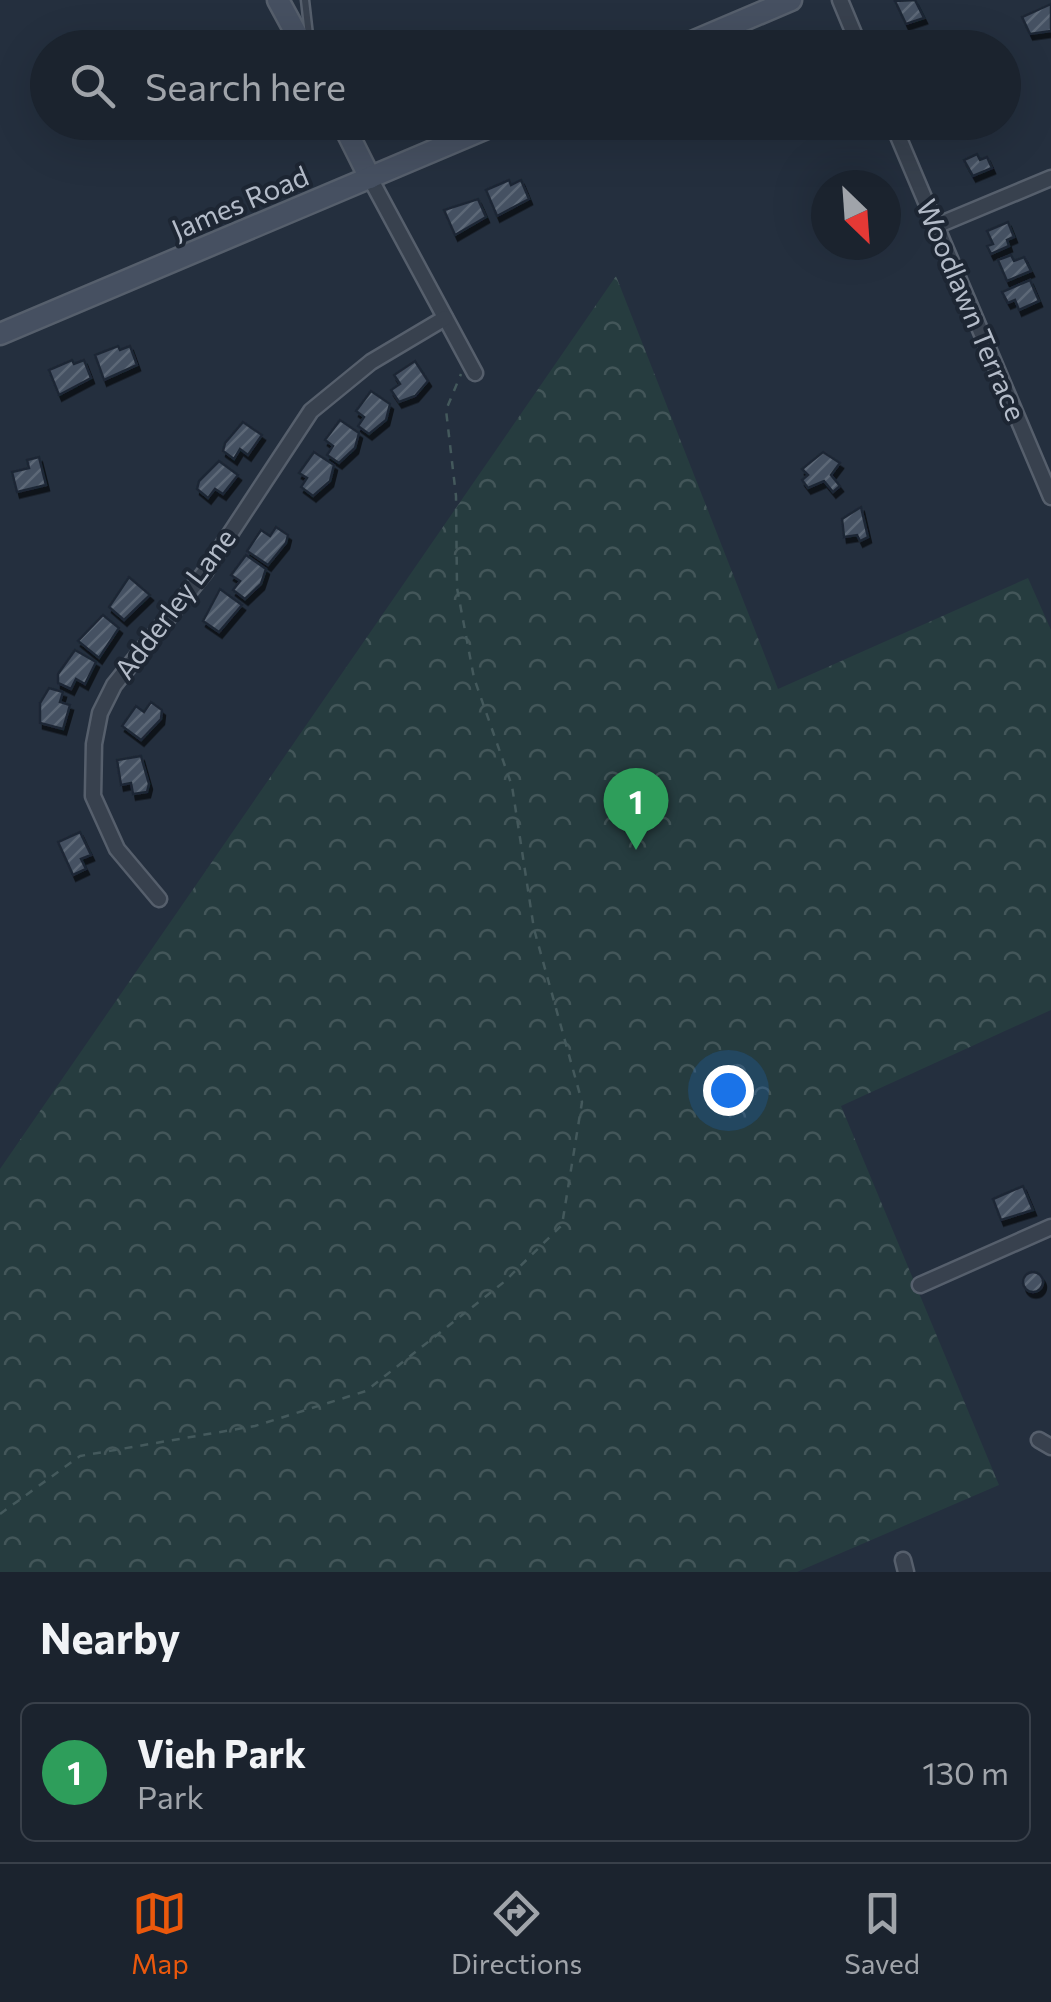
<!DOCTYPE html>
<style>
body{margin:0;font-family:Commissioner,sans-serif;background:#242b36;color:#f1f3f6}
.compass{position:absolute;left:811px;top:170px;width:90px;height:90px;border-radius:50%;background:#1b232e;box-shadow:0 10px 40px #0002;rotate:155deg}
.you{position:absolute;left:728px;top:1090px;width:35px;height:35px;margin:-25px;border:8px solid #fff;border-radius:50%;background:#1a73e8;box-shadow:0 0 0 15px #1a73e833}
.badge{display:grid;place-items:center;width:65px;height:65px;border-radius:50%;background:#ea580c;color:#fff;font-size:32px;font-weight:700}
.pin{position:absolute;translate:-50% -82px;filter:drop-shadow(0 2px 5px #0008)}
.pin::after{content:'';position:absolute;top:52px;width:35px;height:30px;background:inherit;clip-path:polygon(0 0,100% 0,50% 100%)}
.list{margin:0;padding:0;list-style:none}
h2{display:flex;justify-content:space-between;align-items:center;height:130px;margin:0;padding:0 40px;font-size:42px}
h2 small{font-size:32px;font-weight:400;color:#a0a4aa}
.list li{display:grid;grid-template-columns:65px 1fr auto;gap:30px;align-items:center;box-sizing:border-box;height:140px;margin:0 20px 20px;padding:0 20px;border:2px solid #39404a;border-radius:15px}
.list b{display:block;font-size:38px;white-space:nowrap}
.list p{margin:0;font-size:32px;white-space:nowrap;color:#a0a4aa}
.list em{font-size:32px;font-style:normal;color:#a0a4aa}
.icon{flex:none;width:55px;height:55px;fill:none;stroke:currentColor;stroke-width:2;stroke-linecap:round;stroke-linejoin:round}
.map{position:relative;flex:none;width:1051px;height:1572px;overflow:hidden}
.search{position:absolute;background:#1b232e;box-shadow:0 10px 40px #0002;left:30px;right:30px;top:30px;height:110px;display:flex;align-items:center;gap:25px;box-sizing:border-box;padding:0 35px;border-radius:55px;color:#a0a4aa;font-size:38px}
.sheet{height:290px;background:#1b232e}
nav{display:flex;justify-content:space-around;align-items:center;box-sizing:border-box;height:140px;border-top:2px solid #39404a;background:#1b232e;font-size:28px;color:#a0a4aa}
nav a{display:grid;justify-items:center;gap:5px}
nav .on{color:#ea580c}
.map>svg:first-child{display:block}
.park{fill:url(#park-crowns)}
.building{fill:url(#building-hatch);stroke:#1f2835;stroke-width:2.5;filter:url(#shadow)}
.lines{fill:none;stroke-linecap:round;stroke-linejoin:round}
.lane-casing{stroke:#565f6c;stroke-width:11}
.street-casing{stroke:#565f6c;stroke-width:19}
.secondary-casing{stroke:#565f6c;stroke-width:25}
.path{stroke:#44595c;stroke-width:2.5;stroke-dasharray:8 8;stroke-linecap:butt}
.lane{stroke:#38414e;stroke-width:6}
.street{stroke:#38414e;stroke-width:14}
.secondary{stroke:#465061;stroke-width:20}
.labels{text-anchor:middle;stroke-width:8;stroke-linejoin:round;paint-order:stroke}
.street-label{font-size:28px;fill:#b4bcc9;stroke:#1d2633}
</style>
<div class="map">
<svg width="1051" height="1572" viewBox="0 0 1051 1572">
<defs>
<pattern id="park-crowns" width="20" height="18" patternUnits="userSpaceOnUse" patternTransform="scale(2.5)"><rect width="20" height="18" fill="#263c3f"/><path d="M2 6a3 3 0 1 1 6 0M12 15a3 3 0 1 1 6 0" fill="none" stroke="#435659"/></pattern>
<pattern id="building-hatch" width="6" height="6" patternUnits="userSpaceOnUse" patternTransform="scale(2.5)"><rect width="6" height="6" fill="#455162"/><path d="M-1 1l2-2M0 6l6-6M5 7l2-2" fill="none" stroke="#5d6877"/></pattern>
<filter id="shadow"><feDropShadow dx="3" dy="5.5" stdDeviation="0" flood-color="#0009"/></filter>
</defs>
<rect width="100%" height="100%" fill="#242f3e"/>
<path class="park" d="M616,276l162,413 250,-111 23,52v380l-210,96 158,379 -202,87h-797v-403z"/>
<g class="building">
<path d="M915,0l9,18 -18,6 -11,-23z"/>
<path d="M1051,4v27l-21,3 -8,-17z"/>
<path d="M977,154l3,6 7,-3 5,11 -19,8 -9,-16z"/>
<path d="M509,180l2,5 10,-5 8,19 -32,17 -11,-26z"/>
<path d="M478,199l8,18 -31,18 -11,-25z"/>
<path d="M1008,222l6,15 -7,3 2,6 -18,8 -4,-8 6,-2 -6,-13z"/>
<path d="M1011,255l3,6 10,-4 7,14 -24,10 -9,-21z"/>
<path d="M1030,280l9,21 -20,9 -4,-10 -7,3 -6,-11z"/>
<path d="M118,346l2,4 10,-4 7,19 -33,15 -9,-25z"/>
<path d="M72,360l2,4 10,-4 7,18 -32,17 -10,-25z"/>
<path d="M415,361l13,20 -13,15 -16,6 -8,-12 9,-6 -6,-9z"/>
<path d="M371,391l19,13 -4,16 -17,14 -11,-8 6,-9 -8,-6z"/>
<path d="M340,420l19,13 -4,15 -16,15 -12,-8 6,-9 -8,-6z"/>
<path d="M243,422l19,13 -14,20 -8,-6 -6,10 -11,-8 2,-8z"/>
<path d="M314,452l20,13 -4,16 -17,15 -12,-9 6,-9 -8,-5z"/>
<path d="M823,452l17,11 -9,12 9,11 -7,6 -9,-11 -16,7 -6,-8 6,-5 -6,-6z"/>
<path d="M39,457l7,28 -29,7 -5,-20 17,-4 -2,-8z"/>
<path d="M219,461l19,14 -15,19 -8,-5 -7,9 -11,-9 2,-8z"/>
<path d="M861,507l7,30 -8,4 -3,-6 -13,2 -2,-18z"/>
<path d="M276,527l12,8 -2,8 -18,22 -21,-14 14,-21 9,6z"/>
<path d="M246,555l20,14 -5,15 -16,15 -12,-9 7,-9 -9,-6z"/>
<path d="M129,577l21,18 -26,25 -15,-13z"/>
<path d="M220,589l22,16 -23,27 -16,-11z"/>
<path d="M103,615l16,13 -20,30 -21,-17z"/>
<path d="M75,650l21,12 -11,22 -9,-5 -5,10 -13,-6v-9z"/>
<path d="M49,688l14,4 -3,10 10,3 -7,24 -23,-6v-20z"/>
<path d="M151,702l11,8 -1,9 -20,21 -19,-14 14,-20 8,6z"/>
<path d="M141,756l8,28 -2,8 -14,2 -2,-11 -10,2 -4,-25z"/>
<path d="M80,832l11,23 -10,4 5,10 -13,6 -15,-33z"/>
<path d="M1023,1186l10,24 -32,10 -8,-21z"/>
<circle cx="1033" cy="1282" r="10"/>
</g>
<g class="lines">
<g class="lane-casing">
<path id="lane" d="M305,0l5,44"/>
</g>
<g class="street-casing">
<g id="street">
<path d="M840,0l20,48"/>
<path d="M892,122l159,375"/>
<path d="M370,178l105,195"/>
<path d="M936,226l115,-48"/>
<path d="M159,899l-42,-50 -24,-53 1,-52 6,-31 14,-28 91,-113 106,-161 60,-49 74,-44"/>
<path d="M920,1285l131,-58"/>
<path d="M1039,1440l12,7"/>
<path d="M903,1560l3,12"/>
</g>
</g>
<g class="secondary-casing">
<g id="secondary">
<path d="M278,0l26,48"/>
<path d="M678,48l113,-48"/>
<path d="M342,122l28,56"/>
<path d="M0,334l501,-212"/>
</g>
</g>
<path class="path" d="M0,1514l80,-58 175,-30 111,-35 138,-109 58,-57 20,-123 -48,-173 -22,-143 -38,-108 -17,-90 -1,-92 -10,-86 15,-36"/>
<use href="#lane" class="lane"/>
<use href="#street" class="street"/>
<use href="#secondary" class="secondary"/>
</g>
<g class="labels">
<g class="street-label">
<text transform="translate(240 203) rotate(-23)" y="10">James Road</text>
<text transform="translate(971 310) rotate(67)" y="10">Woodlawn Terrace</text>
<text transform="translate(175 604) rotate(-53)" y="10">Adderley Lane</text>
</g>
</g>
</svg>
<svg class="compass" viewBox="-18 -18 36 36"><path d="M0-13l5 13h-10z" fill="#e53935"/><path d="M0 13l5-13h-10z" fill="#a0a4aa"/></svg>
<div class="you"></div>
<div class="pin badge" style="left:636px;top:850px;background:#2e9e5b">1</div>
<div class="search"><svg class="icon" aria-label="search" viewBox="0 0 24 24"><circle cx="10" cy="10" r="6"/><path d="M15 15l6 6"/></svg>Search here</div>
</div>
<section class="sheet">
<h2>Nearby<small></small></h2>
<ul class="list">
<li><span class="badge" style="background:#2e9e5b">1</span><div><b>Vieh Park</b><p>Park</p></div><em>130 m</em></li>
</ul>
</section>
<nav>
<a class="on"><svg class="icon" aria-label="map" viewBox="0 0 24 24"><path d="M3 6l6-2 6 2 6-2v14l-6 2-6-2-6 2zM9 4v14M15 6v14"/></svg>Map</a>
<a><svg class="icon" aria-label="directions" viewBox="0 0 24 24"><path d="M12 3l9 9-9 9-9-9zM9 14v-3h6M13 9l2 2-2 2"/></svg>Directions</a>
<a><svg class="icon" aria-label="saved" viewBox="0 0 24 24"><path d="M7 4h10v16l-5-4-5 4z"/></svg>Saved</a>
</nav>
